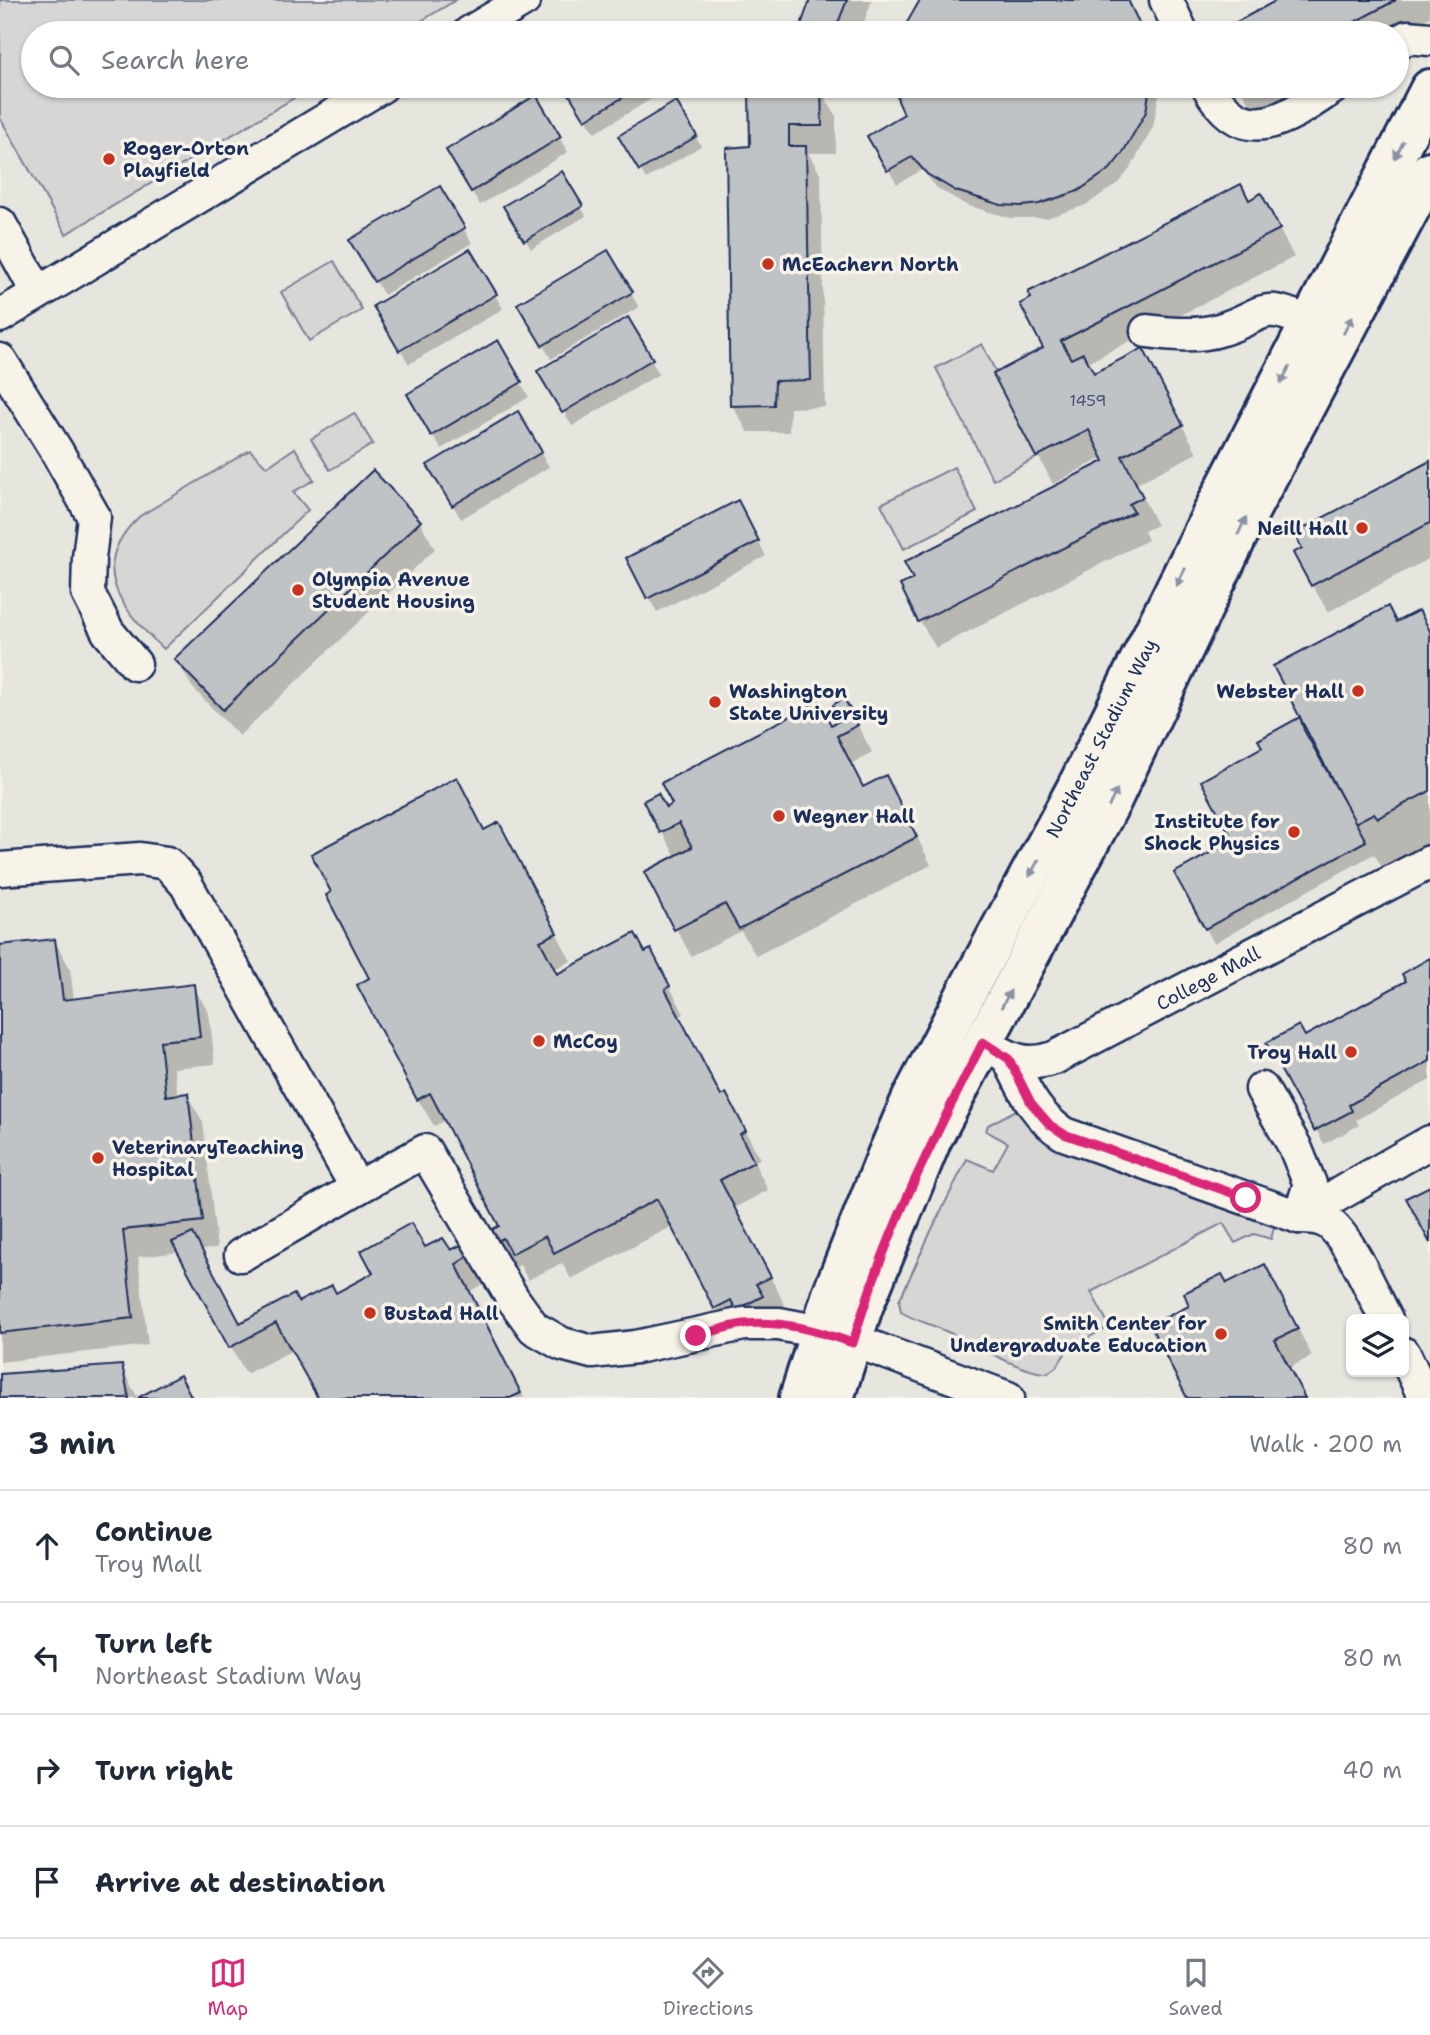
<!DOCTYPE html>
<meta charset="utf-8">
<style>
body{margin:0;font-family:"Shantell Sans",sans-serif;background:#f2f2f3;color:#1f2937}
.controls{position:absolute;right:21px;bottom:21px;display:grid;overflow:hidden;border-radius:10px;box-shadow:0 2px 5px #0004}
.controls button{width:63px;height:63px;display:grid;place-items:center;padding:0;border:0;border-bottom:2px solid #e0e1e3;background:#fff;color:#1f2937;font:35px sans-serif}
.stop{position:absolute;width:21px;height:21px;margin:-16px;border:5px solid #db2777;border-radius:50%;background:#fff}
.stop.end{background:#db2777;border-color:#fff;box-shadow:0 2px 7px #0008}
.list{margin:0;padding:0;list-style:none}
h2{display:flex;justify-content:space-between;align-items:center;height:91px;margin:0;padding:0 28px;font-size:30px}
h2 small{font-size:23px;font-weight:400;color:#747a83}
.list li{display:grid;grid-template-columns:46px 1fr auto;gap:21px;align-items:center;box-sizing:border-box;height:112px;padding:0 28px;border-top:2px solid #e0e1e3}
.list b{display:block;font-size:26px;white-space:nowrap}
.list p{margin:0;font-size:23px;white-space:nowrap;color:#747a83}
.list em{font-size:23px;font-style:normal;color:#747a83}
.icon{flex:none;width:38px;height:38px;fill:none;stroke:currentColor;stroke-width:2;stroke-linecap:round;stroke-linejoin:round}
.map{position:relative;flex:none;width:1430px;height:1398px;overflow:hidden}
.search{position:absolute;background:#fff;box-shadow:0 2px 5px #0004;left:21px;right:21px;top:21px;height:77px;display:flex;align-items:center;gap:18px;box-sizing:border-box;padding:0 24px;border-radius:38px;color:#747a83;font-size:26px}
.sheet{height:539px;background:#fff}
nav{display:flex;justify-content:space-around;align-items:center;box-sizing:border-box;height:98px;border-top:2px solid #e0e1e3;background:#fff;font-size:19px;color:#747a83}
nav a{display:grid;justify-items:center;gap:4px}
nav .on{color:#db2777}
.map>svg:first-child{display:block}
.built{fill:#e6e5de;fill-rule:evenodd}
.green{fill:#d7d6d4;stroke:#798299;stroke-width:2}
.shadow{fill:#0003;fill-rule:evenodd}
.building{fill:#c0c3c5;stroke:#1b2f5e;stroke-width:2}
.lines{fill:none;stroke-linecap:round;stroke-linejoin:round}
.minor-casing{stroke:#1b2f5e;stroke-width:37}
.major-casing{stroke:#1b2f5e;stroke-width:44}
.minor{stroke:#f7f3e8;stroke-width:32}
.major{stroke:#f7f3e8;stroke-width:38}
.oneway{fill:#8991a3}
.route{stroke:#db2777;stroke-width:9}
.poi-dot{fill:#c8321e;stroke:#f7f3e8;stroke-width:2.5}
.labels{text-anchor:middle;stroke-width:7;stroke-linejoin:round;paint-order:stroke}
.number-label{font-size:16px;fill:#445478}
.poi-label{font-size:19px;font-weight:bold;fill:#1b2f5e;stroke:#f7f3e8;text-anchor:start}
.street-label{font-size:19px;fill:#1b2f5e;stroke:#f7f3e8}
</style>
<div class="map">
<svg width="1430" height="1398" viewBox="0 0 1430 1398">
<rect width="100%" height="100%" fill="#f7f3e8"/>
<filter id="ink" filterUnits="userSpaceOnUse"><feTurbulence type="fractalNoise" baseFrequency=".0143" numOctaves="2"/><feDisplacementMap in="SourceGraphic" scale="14" xChannelSelector="R" yChannelSelector="G"/><feConvolveMatrix kernelMatrix="1 2 1 2 8 2 1 2 1" color-interpolation-filters="sRGB"/></filter>
<g filter="url(#ink)">
<path class="built" d="M0,0h1430v1398h-1430zM33,33h1364v53h-1364zM1351,1319h53v53h-53z"/>
<g class="green">
<path d="M0,0h456l-55,33h-368v53h281l-248,148 -66,-116z"/>
<path d="M334,261l28,49 -53,31 -28,-49z"/>
<path d="M982,344l56,113 -45,23 -57,-112z"/>
<path d="M354,413l19,31 -43,26 -19,-31z"/>
<path d="M295,448l19,32 -21,12 15,18 -144,139c-44,-39 -78,-84 -24,-133l110,-66 17,17z"/>
<path d="M954,467l23,45 -73,37 -23,-45z"/>
<path d="M1018,1109c12,19 25,31 46,42l211,72 -4,16 -17,-5 -19,9 -12,-20 -132,69 19,35 -40,19 -13,20 -9,7c-25,1 -81,-33 -107,-44 -14,-6 -27,-9 -40,-17l-2,-11 33,-72 35,-70 26,11 15,-27 -22,-12 2,-6z"/>
</g>
<g class="shadow">
<path d="M812,0h60l-12,33h-60z"/>
<path d="M922,0h204l19,33h-242z"/>
<path d="M1281,0h149v17l-33,18v-2h-174l-1,-1z"/>
<path d="M566,86h107l-78,47z"/>
<path d="M770,86h44l2,2 4,1 16,27v37h-28l13,22 4,232 -35,1 -1,24h-41l-16,-27 20,-257 18,-55z"/>
<path d="M898,86h260l1,9 -6,32 -23,42 -12,14 -32,22 -39,13h-37l-44,-13 -29,-17 -15,-18 -25,14 -28,-48 37,-21 -6,-15z"/>
<path d="M1239,86h64l-49,26z"/>
<path d="M535,98l33,54 -88,53 -32,-54z"/>
<path d="M676,103l25,43 -55,33 -26,-43z"/>
<path d="M561,173l25,43 -55,33 -25,-43z"/>
<path d="M440,189l32,54 -88,52 -32,-54z"/>
<path d="M1249,201l27,22 18,34 -207,106 7,12 49,-25 54,103 -61,31 21,41 -13,6 4,9 -212,108 -16,-27 186,-160 -2,-4 -51,27 -58,-110 50,-25z"/>
<path d="M470,251l33,58 -94,55 -34,-58z"/>
<path d="M607,253l32,54 -88,52 -32,-54z"/>
<path d="M627,319l32,55 -87,52 -32,-54z"/>
<path d="M497,343l32,54 -88,52 -32,-54z"/>
<path d="M517,413l32,54 -88,52 -32,-54z"/>
<path d="M1430,463v95l-102,54 -16,-27z"/>
<path d="M745,516l21,40 -109,56 -29,-53z"/>
<path d="M420,522l15,27 -196,187 -47,-49 -15,-27z"/>
<path d="M1397,624l33,9v217l-25,13 -3,-6 -20,10 -8,-13 -160,89 -38,-69 60,-33 28,-93 -4,-7 42,-23zM1308,729l32,61 -3,2 -26,-46 -5,-16z"/>
<path d="M844,700l28,52 -21,12 13,25 37,16 30,60 -175,91 -15,-25 -50,25 -45,-83 30,-16 -31,-55 21,8 166,-83 11,-6z"/>
<path d="M485,832l29,20 57,109 -17,8 4,7 87,-22 21,25 18,35 -5,3 42,81 20,24 19,37 -6,3 14,28 -34,18 51,97 -54,30 -58,-109 -102,53 -9,-16 -34,17 -8,-15 -50,26 54,107h-204l-27,-48 -47,24 -66,-122 -42,5 10,88 -148,17v-415l54,-7 16,28 4,32 119,-14 16,27 6,51 -41,4 4,28 9,-1 16,27 14,126 -16,2 40,75 57,-21 38,-9 88,-46 26,3 51,-25 -55,-107 -12,6 -16,-27 -46,-120z"/>
<path d="M1430,960v120l-74,40 3,5 -35,19 -55,-100 36,-6 103,-56z"/>
<path d="M1227,1285l53,9 32,62 -23,12 16,30h-116z"/>
<path d="M121,1367l17,31h-138v-22z"/>
</g>
<g class="building">
<path d="M810,0h37l-13,33h-36z"/>
<path d="M920,0h208l16,33h-243z"/>
<path d="M1277,0h119l-62,33h-113l-1,-2z"/>
<path d="M650,24l6,9h-21z"/>
<path d="M564,86h78l-57,34z"/>
<path d="M768,86l53,1 1,39h-33v20h17l5,234 -36,1 -1,24 -44,1 -4,-258 24,-2 -1,-55h19z"/>
<path d="M896,86h254l-4,26 -24,42 -12,15 -32,22 -39,13 -17,2 -21,-1 -45,-14 -29,-17 -15,-17 -25,14 -20,-35 37,-22 -6,-13z"/>
<path d="M536,95l25,42 -90,55 -25,-42z"/>
<path d="M676,101l21,35 -58,35 -21,-35z"/>
<path d="M562,171l21,35 -59,35 -21,-35z"/>
<path d="M1241,184l8,16 12,-7 19,36 -219,112 10,18 12,-6 11,20 49,-25 40,77 -61,31 21,41 -14,7 5,8 -216,110 -18,-37 13,-6 -9,-17 200,-101 -15,-31 -53,27 -43,-83 50,-26 -23,-44 11,-6 -3,-6z"/>
<path d="M440,186l25,42 -91,54 -25,-42z"/>
<path d="M470,249l27,45 -98,57 -26,-45z"/>
<path d="M608,250l25,42 -91,54 -25,-42z"/>
<path d="M628,317l25,42 -91,54 -25,-42z"/>
<path d="M498,340l24,42 -91,54 -24,-42z"/>
<path d="M518,411l24,41 -90,54 -25,-41z"/>
<path d="M1430,461v62l-119,63 -18,-33 9,-5 -8,-15z"/>
<path d="M373,470l48,51 -198,189 -49,-51z"/>
<path d="M738,500l21,41 -112,58 -21,-41z"/>
<path d="M1388,606l8,16 23,-12 11,21v160l-52,27 -4,-5 -19,10 -82,-157z"/>
<path d="M844,698l14,27 -21,11 26,51 23,-12 31,62 -178,92 -14,-25 -51,26 -30,-58 48,-25 -13,-24 -19,10 -17,-32 15,-8 8,15 6,-4 -11,-21 158,-82 12,24 10,-5 -8,-15z"/>
<path d="M1300,717l4,13 62,111 -161,88 -31,-56 59,-33 -32,-59 61,-34 -4,-7z"/>
<path d="M457,777l27,53 15,-8 58,111 -17,8 17,33 78,-41 10,19 6,-3 19,37 -5,3 56,107 5,-3 20,38 -6,3 14,28 -34,18 51,97 -15,7 7,12 -27,14 -5,-10 -17,9 -57,-110 -103,54 -9,-17 -34,18 -8,-16 -34,18 -6,-12 36,-18 -69,-133 -13,7 -60,-115 12,-7 -43,-83 5,-3 -20,-38z"/>
<path d="M55,939l8,61 131,-16 6,53 -40,4 6,55 22,-3 15,128 -80,9 10,88 -133,15v-388z"/>
<path d="M1430,958v103l-81,44 3,6 -38,20 -48,-88 33,-18 6,11 101,-55 -4,-7z"/>
<path d="M1430,1186v57l-24,-45z"/>
<path d="M411,1223l14,24 18,-9 8,12 12,-6 6,12 -13,8 65,129 -11,5h-192l-42,-75 -47,25 -57,-106 21,-9 47,90 54,-29 4,8 34,-17 4,8 37,-20 -12,-22z"/>
<path d="M1265,1264l33,65 -23,11 30,58h-118l-37,-73 39,-19 -5,-13 38,-19 5,9z"/>
<path d="M122,1365l7,33h-129v-24z"/>
<path d="M180,1375l12,23h-53v-1z"/>
</g>
<g class="lines">
<g class="minor-casing">
<g id="minor">
<path d="M1166,0l16,33"/>
<path d="M469,33l55,-33"/>
<path d="M1397,44l10,-7 23,2"/>
<path d="M1208,86c36,66 81,31 127,0"/>
<path d="M0,224l38,69"/>
<path d="M0,316l382,-230"/>
<path d="M1147,331c22,3 50,6 72,-1 48,-14 38,-32 92,-6"/>
<path d="M0,360l56,90 38,67 -5,41 -1,35 20,39 27,32"/>
<path d="M0,869l140,-10 27,4 19,21 171,304 68,-37 88,148 21,29 28,16 30,8 44,-5 108,-23h35l42,8 53,16 134,50"/>
<path d="M983,1042c24,16 42,26 71,16l376,-196"/>
<path d="M1009,1059c15,30 26,57 55,75l235,83c11,0 22,0 31,7 21,17 43,70 56,95"/>
<path d="M1262,1089l33,58 15,37 -11,33"/>
<path d="M1299,1217l131,-75"/>
<path d="M241,1255l116,-67"/>
<path d="M1404,1354l21,44"/>
</g>
</g>
<g class="major-casing">
<g id="major">
<path d="M799,1398l33,-104 55,-139 24,-55 60,-116 107,-199 138,-279 214,-417"/>
<path d="M834,1398l29,-91 69,-168 179,-337 136,-286 183,-345"/>
</g>
</g>
<use href="#minor" class="minor"/>
<use href="#major" class="major"/>
</g>
<defs><path id="oneway-solid" d="M-6-.8H1V-3.2L6.5 0L1 3.2V.8H-6Z" transform="scale(1.75)"/></defs>
<g class="oneway">
<use href="#oneway-solid" transform="translate(1399 150) rotate(117)"/>
<use href="#oneway-solid" transform="translate(1348 325) rotate(-62)"/>
<use href="#oneway-solid" transform="translate(1285 375) rotate(118)"/>
<use href="#oneway-solid" transform="translate(1242 526) rotate(-65)"/>
<use href="#oneway-solid" transform="translate(1181 577) rotate(116)"/>
<use href="#oneway-solid" transform="translate(1113 798) rotate(-64)"/>
<use href="#oneway-solid" transform="translate(1034 868) rotate(119)"/>
<use href="#oneway-solid" transform="translate(1006 999) rotate(-62)"/>
</g>
</g>
<g class="lines" filter="url(#ink)">
<path class="route" d="M696,1336c16,-4 32,-10 48,-12 38,-4 74,7 109,19 30,-105 80,-204 130,-301l26,17 22,44 19,22 14,9 182,64"/>
</g>
<g class="poi-dot">
<circle cx="109" cy="159" r="7"/>
<circle cx="768" cy="264" r="7"/>
<circle cx="1362" cy="528" r="7"/>
<circle cx="298" cy="590" r="7"/>
<circle cx="1358" cy="691" r="7"/>
<circle cx="715" cy="702" r="7"/>
<circle cx="779" cy="816" r="7"/>
<circle cx="1294" cy="832" r="7"/>
<circle cx="539" cy="1041" r="7"/>
<circle cx="1351" cy="1052" r="7"/>
<circle cx="98" cy="1158" r="7"/>
<circle cx="370" cy="1313" r="7"/>
<circle cx="1221" cy="1334" r="7"/>
</g>
<g class="labels">
<g class="number-label">
<text x="1088" y="406">1459</text>
</g>
<g class="poi-label">
<text x="123" y="155">Roger-Orton<tspan x="123" dy="22">Playfield</tspan></text>
<text x="782" y="271">McEachern North</text>
<text x="1348" y="535" text-anchor="end">Neill Hall</text>
<text x="312" y="586">Olympia Avenue<tspan x="312" dy="22">Student Housing</tspan></text>
<text x="729" y="698">Washington<tspan x="729" dy="22">State University</tspan></text>
<text x="1344" y="698" text-anchor="end">Webster Hall</text>
<text x="793" y="823">Wegner Hall</text>
<text x="1280" y="828" text-anchor="end">Institute for<tspan x="1280" dy="22">Shock Physics</tspan></text>
<text x="553" y="1048">McCoy</text>
<text x="1337" y="1059" text-anchor="end">Troy Hall</text>
<text x="112" y="1154">VeterinaryTeaching<tspan x="112" dy="22">Hospital</tspan></text>
<text x="384" y="1320">Bustad Hall</text>
<text x="1207" y="1330" text-anchor="end">Smith Center for<tspan x="1207" dy="22">Undergraduate Education</tspan></text>
</g>
<g class="street-label">
<text transform="translate(1101 738) rotate(-63)" y="7">Northeast Stadium Way</text>
<text transform="translate(1208 978) rotate(-28)" y="7">College Mall</text>
</g>
</g>
</svg>
<div class="controls">
<button><svg class="icon" aria-label="layers" viewBox="0 0 24 24"><path d="M12 4l9 5-9 5-9-5zM3 14l9 5 9-5"/></svg></button>
</div>
<div class="stop" style="left:1246px;top:1198px"></div>
<div class="stop end" style="left:696px;top:1336px"></div>
<div class="search"><svg class="icon" aria-label="search" viewBox="0 0 24 24"><circle cx="10" cy="10" r="6"/><path d="M15 15l6 6"/></svg>Search here</div>
</div>
<section class="sheet">
<h2>3 min<small>Walk · 200 m</small></h2>
<ul class="list">
<li><svg class="icon" aria-label="ahead" viewBox="0 0 24 24"><path d="M12 20V5M6 11l6-6 6 6"/></svg><div><b>Continue</b><p>Troy Mall</p></div><em>80 m</em></li>
<li><svg class="icon" aria-label="left" viewBox="0 0 24 24"><path d="M17 20v-9H6M10 6l-5 5 5 5"/></svg><div><b>Turn left</b><p>Northeast Stadium Way</p></div><em>80 m</em></li>
<li><svg class="icon" aria-label="right" viewBox="0 0 24 24"><path d="M7 20v-9h11M14 6l5 5-5 5"/></svg><div><b>Turn right</b></div><em>40 m</em></li>
<li><svg class="icon" aria-label="arrive" viewBox="0 0 24 24"><path d="M6 21V4h12l-3 4 3 4H6"/></svg><div><b>Arrive at destination</b></div></li>
</ul>
</section>
<nav>
<a class="on"><svg class="icon" aria-label="map" viewBox="0 0 24 24"><path d="M3 6l6-2 6 2 6-2v14l-6 2-6-2-6 2zM9 4v14M15 6v14"/></svg>Map</a>
<a><svg class="icon" aria-label="directions" viewBox="0 0 24 24"><path d="M12 3l9 9-9 9-9-9zM9 14v-3h6M13 9l2 2-2 2"/></svg>Directions</a>
<a><svg class="icon" aria-label="saved" viewBox="0 0 24 24"><path d="M7 4h10v16l-5-4-5 4z"/></svg>Saved</a>
</nav>
